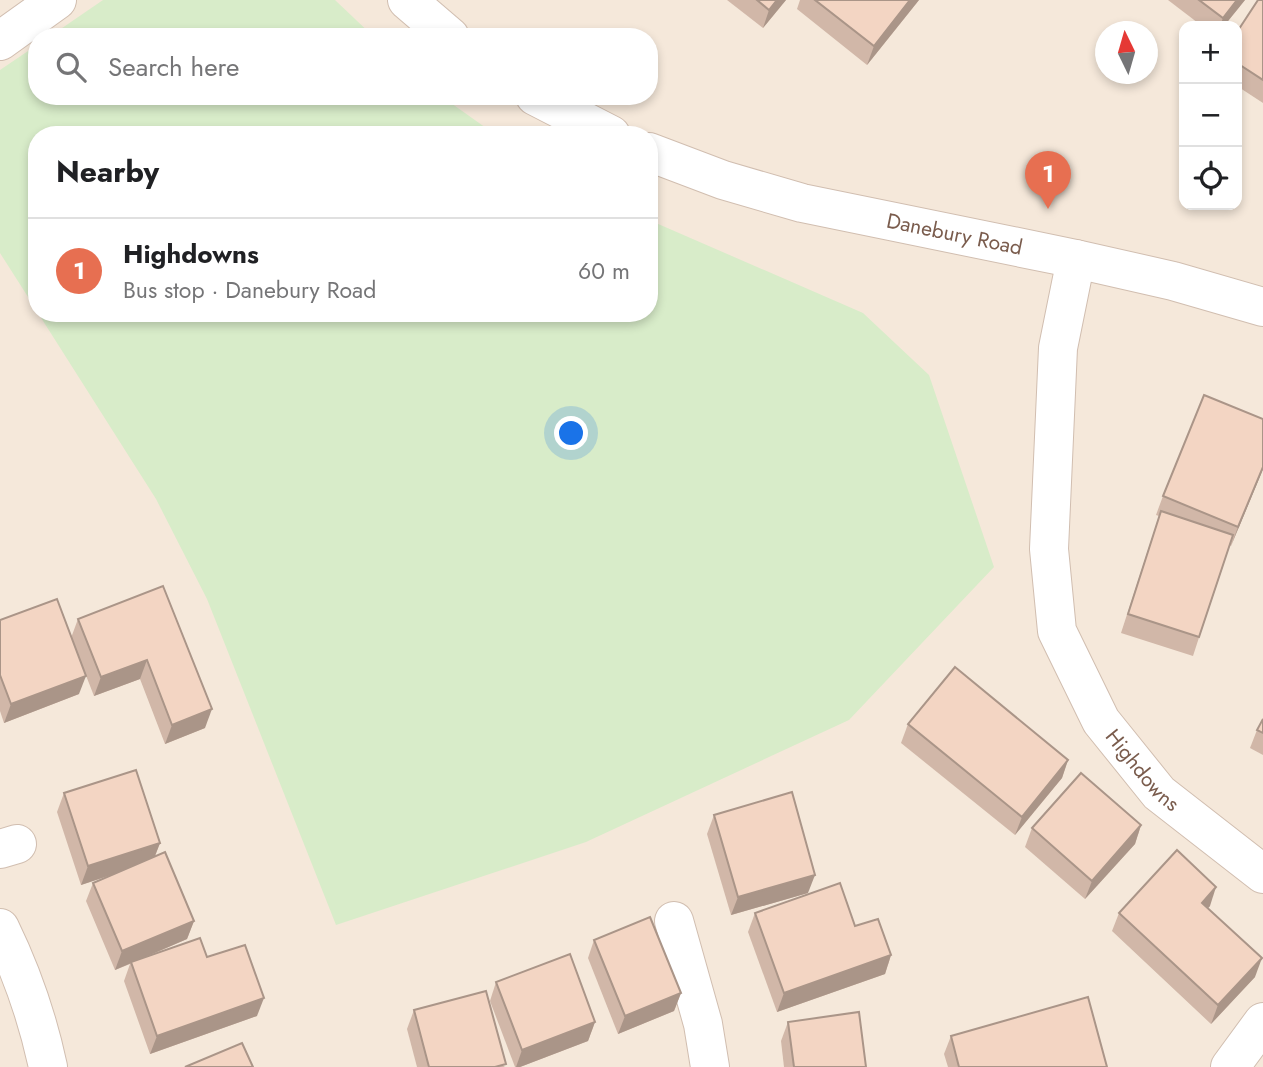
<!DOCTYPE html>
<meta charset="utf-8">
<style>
body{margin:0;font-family:Jost,sans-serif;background:#f6f6f6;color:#202124}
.controls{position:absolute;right:21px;top:21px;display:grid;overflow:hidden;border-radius:14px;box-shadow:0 4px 10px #0003}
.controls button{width:63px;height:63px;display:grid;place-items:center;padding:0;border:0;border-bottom:2px solid #e0e0e0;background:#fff;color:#202124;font:35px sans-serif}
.compass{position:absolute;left:1095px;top:21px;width:63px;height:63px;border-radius:50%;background:#fff;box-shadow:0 4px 10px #0003;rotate:355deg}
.you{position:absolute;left:572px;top:434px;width:24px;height:24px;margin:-18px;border:5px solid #fff;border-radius:50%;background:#1a73e8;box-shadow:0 0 0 10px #1a73e833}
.badge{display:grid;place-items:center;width:46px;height:46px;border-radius:50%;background:#e76f51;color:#fff;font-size:23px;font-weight:700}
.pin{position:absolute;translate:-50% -58px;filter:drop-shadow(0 2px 4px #0008)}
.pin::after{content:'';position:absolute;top:37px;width:24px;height:21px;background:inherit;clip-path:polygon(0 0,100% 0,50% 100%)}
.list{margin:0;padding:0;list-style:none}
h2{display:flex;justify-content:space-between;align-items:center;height:91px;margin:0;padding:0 28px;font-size:30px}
h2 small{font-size:23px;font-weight:400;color:#757577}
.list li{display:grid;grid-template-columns:46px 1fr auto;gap:21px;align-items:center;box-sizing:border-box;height:105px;padding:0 28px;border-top:2px solid #e0e0e0}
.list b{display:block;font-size:26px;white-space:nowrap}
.list p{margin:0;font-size:23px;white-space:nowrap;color:#757577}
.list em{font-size:23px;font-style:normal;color:#757577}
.icon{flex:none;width:38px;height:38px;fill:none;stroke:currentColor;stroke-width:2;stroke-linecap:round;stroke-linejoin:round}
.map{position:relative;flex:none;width:1263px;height:1067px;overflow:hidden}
.search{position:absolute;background:#fff;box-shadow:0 4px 10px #0003;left:28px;top:28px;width:630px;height:77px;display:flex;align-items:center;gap:18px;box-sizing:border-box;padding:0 24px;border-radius:28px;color:#757577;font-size:26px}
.panel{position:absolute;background:#fff;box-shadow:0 4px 10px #0003;left:28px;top:126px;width:630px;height:196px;border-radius:28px}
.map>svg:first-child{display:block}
.residential{fill:#f5e8da;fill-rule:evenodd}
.green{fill:#d8ecc9}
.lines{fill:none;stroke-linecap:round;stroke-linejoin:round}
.minor-casing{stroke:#d1beb0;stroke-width:40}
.minor{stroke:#fff;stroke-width:38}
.wall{fill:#d1b7a8}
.shaded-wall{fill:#aa9588}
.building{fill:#f3d5c3;stroke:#aa9588;stroke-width:2}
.labels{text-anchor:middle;stroke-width:5;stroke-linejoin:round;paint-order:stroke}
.street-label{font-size:21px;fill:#7a5c4d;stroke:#fffaf3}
</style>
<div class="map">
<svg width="1263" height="1067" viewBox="0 0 1263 1067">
<rect width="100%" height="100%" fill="#fdf6ec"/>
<path class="residential" d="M0,0h1263v1067h-1263zM1184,26h53v179h-53zM1106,32h42v42h-42zM37,37h612v59h-612zM37,135h612v178h-612z"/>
<g class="green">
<path d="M103,0h232l39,37h-325z"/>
<path d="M37,45v51h404l55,39h-459v176l-37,-58v-183z"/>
<path d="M649,220l214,93 66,62 65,192 -145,153 -263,122 -250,83 -129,-326 -51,-100 -118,-186h611z"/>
</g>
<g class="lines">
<g class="minor-casing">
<g id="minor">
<path d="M407,0l43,37"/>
<path d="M0,41l57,-41"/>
<path d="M535,96l76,39"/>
<path id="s1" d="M649,152l74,28 79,23 274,56 97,22 90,26"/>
<path id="s2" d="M1076,259l-18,89 -9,201 8,82 44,90 58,72 104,81"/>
<path d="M0,849l17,-5"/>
<path d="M674,921l29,103 7,43"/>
<path d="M0,928c21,43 38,92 48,139"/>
<path d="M1230,1067l33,-45"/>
</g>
</g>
<use href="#minor" class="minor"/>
</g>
<g class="wall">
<path d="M727,0h59l-23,28z"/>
<path d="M800,0h119l-52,65 -70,-56z"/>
<path d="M1168,0h77l-21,26h-22z"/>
<path d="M1263,0v103l-26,-17v-54z"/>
<path d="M1263,469l-32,77 -2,-1 -36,111 -72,-23 38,-117 -3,-1 7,-19z"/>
<path d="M163,586l42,142 -40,16 -25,-65 -46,17 -16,-41 1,39 -75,29 -4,-12v-91l71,18 7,-19z"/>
<path d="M1263,719v36l-13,-7 7,-18z"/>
<path d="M908,724l160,36 -6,18 -47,57 -114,-92z"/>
<path d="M64,793l96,50 -5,13 39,65 -7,18 -41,18h61l50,59 -107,38 -26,-73 6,-17 -15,6 -29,-69 7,-18 18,-8 -30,10 -24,-73z"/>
<path d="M714,815l94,78 -77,22 -24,-81z"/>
<path d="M1141,825l-6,19 -50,55 -60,-52 7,-19z"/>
<path d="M1210,906l-2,2 47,69 -44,47 -99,-93 7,-18z"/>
<path d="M755,913l100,13 36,29 -6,19 -108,38 -29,-80z"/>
<path d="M594,940l87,53 -7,18 -56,23 -30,-76z"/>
<path d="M496,982l99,40 -7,19 -68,26h-5l-25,-66z"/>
<path d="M414,1010l91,57h-88l-10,-38z"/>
<path d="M788,1022l78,45h-82l-3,-26z"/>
<path d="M951,1036l156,31h-159l-4,-13z"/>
</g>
<g class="shaded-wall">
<path d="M777,0h9l-23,28 6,-18z"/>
<path d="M910,0h9l-52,65 7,-19z"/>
<path d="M1237,0h8l-21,26h-4l3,-8z"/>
<path d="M1263,467v2l-32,77 7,-19z"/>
<path d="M147,660l-7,19 -46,17 7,-19z"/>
<path d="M86,676l-7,18 -75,29 7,-19z"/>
<path d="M212,709l-7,19 -40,16 7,-19z"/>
<path d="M1068,760l-6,18 -47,57 7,-18z"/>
<path d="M1141,825l-6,19 -50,55 7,-18z"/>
<path d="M160,843l-7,18 -72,24 7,-19z"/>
<path d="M815,875l-7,18 -77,22 7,-18z"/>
<path d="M1216,887l-6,19 -14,15 6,-18z"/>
<path d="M194,921l-7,18 -72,31 7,-19z"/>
<path d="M891,955l-6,19 -108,38 7,-19z"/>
<path d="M1262,958l-7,19 -44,47 7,-19z"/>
<path d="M681,993l-7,18 -56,23 7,-18z"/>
<path d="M264,998l-7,18 -107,38 7,-18z"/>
<path d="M595,1022l-7,19 -68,26h-4l6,-17z"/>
</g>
<g class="building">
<path d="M757,0h20l-8,10z"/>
<path d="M815,0h95l-36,46z"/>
<path d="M1199,0h38l-14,18z"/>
<path d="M1258,0h5v80l-26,-17v-31z"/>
<path d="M1204,395l59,24v48l-25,60 -75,-31z"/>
<path d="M1161,511l72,24 -34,102 -71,-23z"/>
<path d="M163,586l49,123 -40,16 -25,-65 -46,17 -23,-58z"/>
<path d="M57,599l29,77 -75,28 -11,-29v-55z"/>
<path d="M955,667l113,93 -46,57 -114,-93z"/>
<path d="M1263,719v14l-6,-3z"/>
<path d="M136,770l24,73 -72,23 -24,-73z"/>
<path d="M1081,773l60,52 -49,56 -60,-53z"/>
<path d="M792,792l23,83 -77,22 -24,-82z"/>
<path d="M1177,850l39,37 -14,16 60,55 -44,47 -99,-92z"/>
<path d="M165,852l29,69 -72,30 -29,-68z"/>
<path d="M840,883l15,43 23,-7 13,36 -107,38 -29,-80z"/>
<path d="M650,917l31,76 -56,23 -31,-76z"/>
<path d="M200,938l7,19 38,-12 19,53 -107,38 -26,-74z"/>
<path d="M570,954l25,68 -73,28 -26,-68z"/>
<path d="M486,991l20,73 -11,3h-66l-15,-57z"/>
<path d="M1088,997l19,70h-148l-8,-31z"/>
<path d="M859,1012l7,55h-72l-6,-45z"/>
<path d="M242,1043l11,24h-68z"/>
</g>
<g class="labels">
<g class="street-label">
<text dy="7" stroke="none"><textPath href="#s1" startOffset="317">Danebury Road</textPath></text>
<text dy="7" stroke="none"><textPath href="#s2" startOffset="539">Highdowns</textPath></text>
</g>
</g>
</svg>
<div class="controls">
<button>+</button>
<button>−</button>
<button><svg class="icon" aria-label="locate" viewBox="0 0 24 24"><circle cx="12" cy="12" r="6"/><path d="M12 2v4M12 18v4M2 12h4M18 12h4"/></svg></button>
</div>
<svg class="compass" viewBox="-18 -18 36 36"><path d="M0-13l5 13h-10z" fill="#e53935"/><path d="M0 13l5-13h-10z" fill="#757577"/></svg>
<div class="you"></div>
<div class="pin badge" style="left:1048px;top:209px">1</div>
<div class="search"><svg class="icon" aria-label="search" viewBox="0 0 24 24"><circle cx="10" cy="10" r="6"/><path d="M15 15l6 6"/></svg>Search here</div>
<section class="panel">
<h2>Nearby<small></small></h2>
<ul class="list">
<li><span class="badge">1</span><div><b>Highdowns</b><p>Bus stop · Danebury Road</p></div><em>60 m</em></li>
</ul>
</section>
</div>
